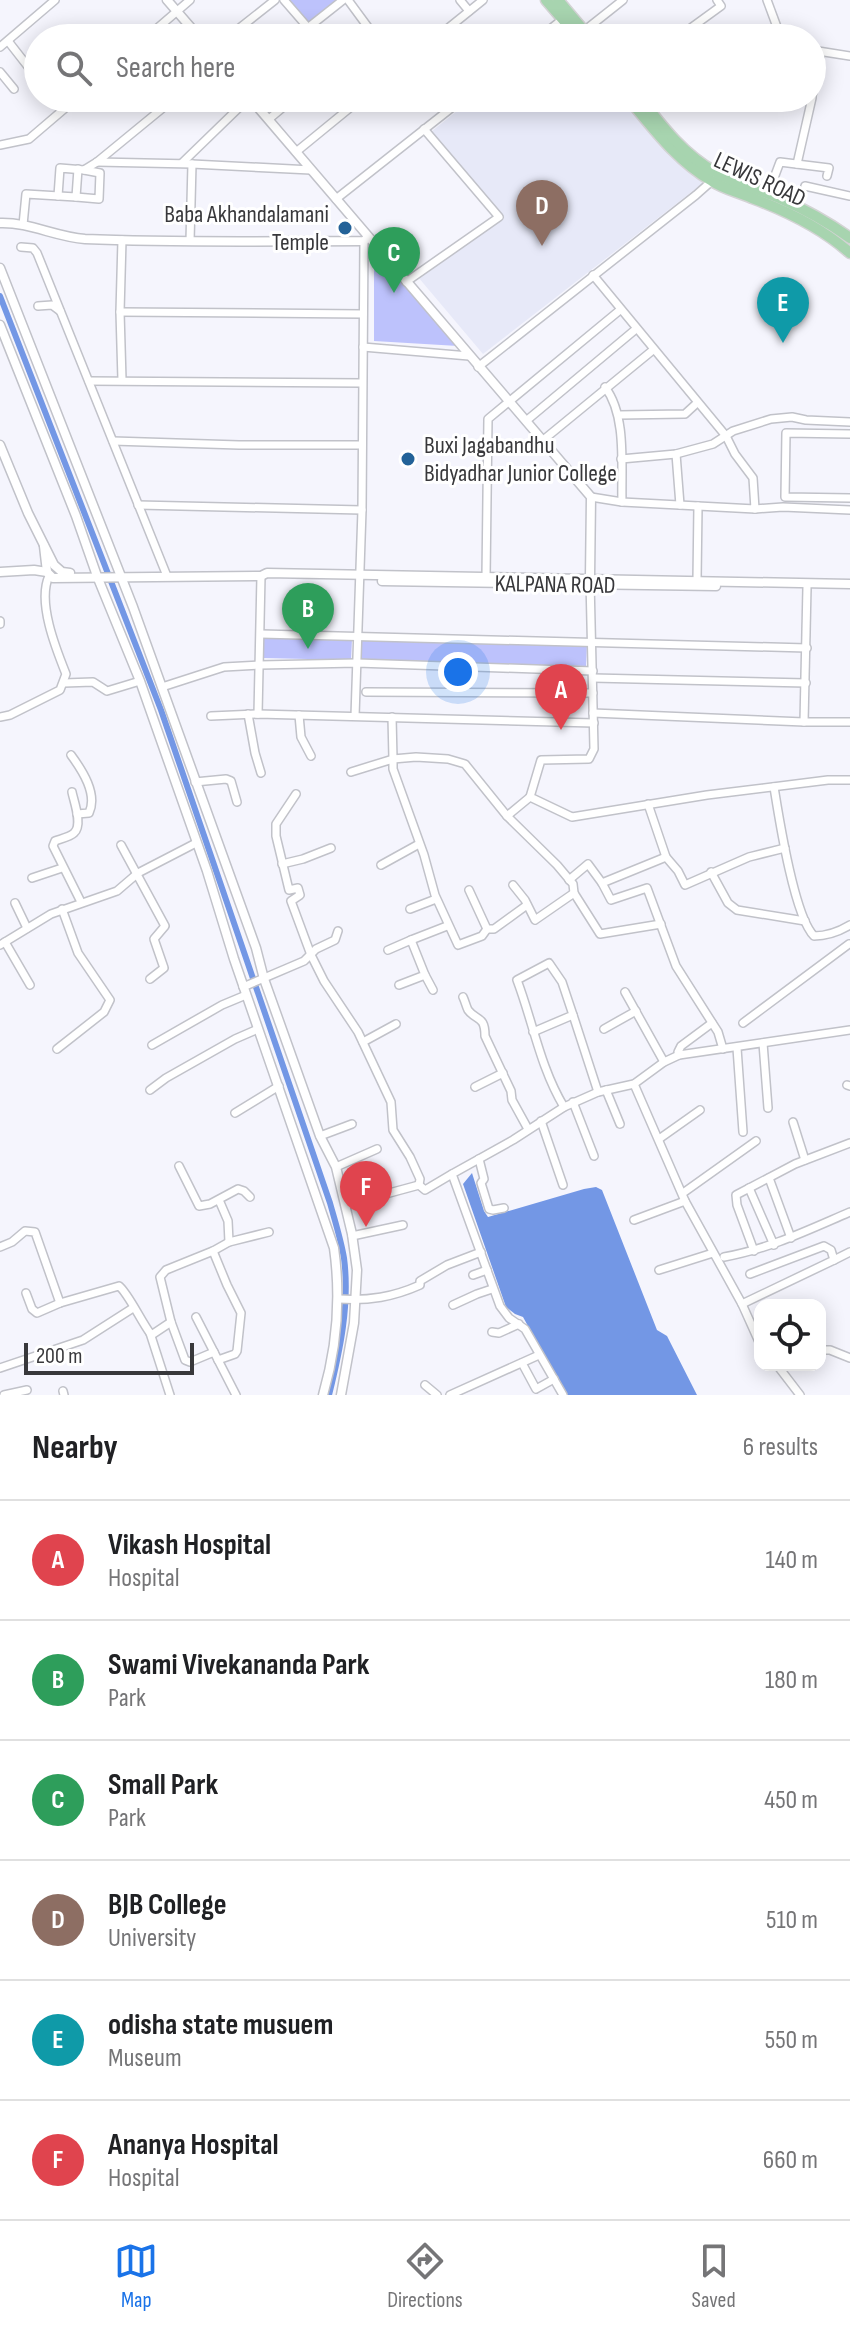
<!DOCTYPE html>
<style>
body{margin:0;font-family:"Sofia Sans Condensed",sans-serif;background:#f2f2f2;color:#202124}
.controls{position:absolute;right:24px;bottom:24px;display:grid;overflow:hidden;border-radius:16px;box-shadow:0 4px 20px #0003}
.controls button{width:72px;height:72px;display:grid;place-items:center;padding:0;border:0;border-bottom:2px solid #e0e0e0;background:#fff;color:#202124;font:40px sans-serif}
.scale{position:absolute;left:24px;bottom:20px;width:170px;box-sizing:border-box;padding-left:8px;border:4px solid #38383b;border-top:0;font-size:22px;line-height:28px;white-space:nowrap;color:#38383b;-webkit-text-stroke:6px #fff;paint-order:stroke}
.you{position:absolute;left:458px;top:672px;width:28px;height:28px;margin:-20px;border:6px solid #fff;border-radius:50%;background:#1a73e8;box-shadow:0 0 0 12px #1a73e833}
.badge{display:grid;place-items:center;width:52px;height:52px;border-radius:50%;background:#1a73e8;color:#fff;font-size:26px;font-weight:700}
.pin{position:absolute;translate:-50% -66px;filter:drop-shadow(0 2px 4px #0008)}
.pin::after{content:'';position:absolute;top:42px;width:28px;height:24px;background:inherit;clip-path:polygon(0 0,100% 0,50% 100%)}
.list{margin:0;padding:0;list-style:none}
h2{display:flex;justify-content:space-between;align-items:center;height:104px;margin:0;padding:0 32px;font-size:34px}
h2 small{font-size:26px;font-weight:400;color:#757577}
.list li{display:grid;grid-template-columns:52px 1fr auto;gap:24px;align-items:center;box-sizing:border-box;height:120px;padding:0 32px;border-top:2px solid #e0e0e0}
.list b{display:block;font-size:30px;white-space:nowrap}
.list p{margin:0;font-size:26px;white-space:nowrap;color:#757577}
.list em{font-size:26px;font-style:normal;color:#757577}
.icon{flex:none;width:44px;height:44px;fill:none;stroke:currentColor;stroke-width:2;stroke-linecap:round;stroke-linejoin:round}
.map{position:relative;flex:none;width:850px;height:1395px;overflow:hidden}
.search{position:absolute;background:#fff;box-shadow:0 4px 20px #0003;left:24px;right:24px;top:24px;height:88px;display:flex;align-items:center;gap:20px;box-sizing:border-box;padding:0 28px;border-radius:44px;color:#757577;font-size:30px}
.sheet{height:824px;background:#fff}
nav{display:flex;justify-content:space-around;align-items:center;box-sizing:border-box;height:112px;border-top:2px solid #e0e0e0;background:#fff;font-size:22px;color:#757577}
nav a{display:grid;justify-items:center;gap:4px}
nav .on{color:#1a73e8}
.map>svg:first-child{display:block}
.built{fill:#e7e9f8}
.green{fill:#bdc2fc}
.water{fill:#7397e5}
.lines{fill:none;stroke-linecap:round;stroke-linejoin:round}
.canal{stroke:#7397e5;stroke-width:6}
.minor-casing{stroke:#c1c2c9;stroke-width:10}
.tertiary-casing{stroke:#c1c2c9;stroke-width:11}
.primary-casing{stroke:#d3d3d4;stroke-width:13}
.minor{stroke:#fff;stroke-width:7}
.tertiary{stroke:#fff;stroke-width:8}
.primary{stroke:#a7d4af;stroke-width:10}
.poi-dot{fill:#236298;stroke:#fff;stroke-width:3}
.labels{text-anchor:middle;stroke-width:6;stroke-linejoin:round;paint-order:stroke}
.street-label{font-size:24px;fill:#38383b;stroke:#fff}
.poi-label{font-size:24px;fill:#38383b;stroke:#fff;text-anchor:end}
</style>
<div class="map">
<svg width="850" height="1395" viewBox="0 0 850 1395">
<rect width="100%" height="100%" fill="#f5f5fd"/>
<path class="built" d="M473,98h151l47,57 32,28 -220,171 -65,-77 85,-62 -72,-83z"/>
<g class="green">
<path d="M284,0h59l-35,28z"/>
<path d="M374,245l84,101 -84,-5z"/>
<path d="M264,637l88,2 -1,21 -87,-2z"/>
<path d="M360,639l227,6 -1,21 -226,-6z"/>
</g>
<path class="water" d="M472,1173l12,38 4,6 96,-28 12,-2 6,3 55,140 10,6 30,59h-131l-43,-78 -8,-3 -9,-7 -43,-123z"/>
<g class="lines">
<path class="canal" d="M0,296l161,414 169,493c5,18 11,37 14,55 6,46 -4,93 -15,137"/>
<g class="minor-casing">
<g id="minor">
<path d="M284,0l33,38"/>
<path d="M348,0l28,38"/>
<path d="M460,0l9,11"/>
<path d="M767,0l10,27 15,11"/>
<path d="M584,31l39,-31"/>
<path d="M146,38l44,-38"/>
<path d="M227,38l48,-38"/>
<path d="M295,38l48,-38"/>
<path d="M436,38l47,-38"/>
<path d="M539,38l24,-19"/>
<path d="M677,38l44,-32 -4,-6"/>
<path d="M8,41l25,32"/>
<path d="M0,47l55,-47"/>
<path d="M812,48l6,3 32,5"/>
<path d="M0,72l14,17"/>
<path d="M812,96l9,-44"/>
<path d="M269,119l25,-21"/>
<path d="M0,145l29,-6 48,-41"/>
<path d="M296,152l66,-54"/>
<path d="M97,162l95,2 119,6"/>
<path d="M182,163l67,-65"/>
<path d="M797,164l15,-66"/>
<path d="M805,186l45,10"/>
<path d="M768,194l12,-32 49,6 -2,8"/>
<path d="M58,196l2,-28 24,2 13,-8 78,-64"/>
<path d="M76,197l23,2 1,-26 -16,-3"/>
<path d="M336,199l128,-101"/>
<path d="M23,225l3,-31 50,3 2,-28"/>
<path d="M122,240l-2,72 2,68"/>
<path d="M190,241l2,-77"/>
<path d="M21,247l12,1 4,5 130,323"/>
<path d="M406,282l93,-65 -75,-88"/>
<path d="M38,306l14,-1 8,6"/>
<path d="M120,312l243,2"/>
<path d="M363,347l106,9"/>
<path d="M478,367l218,-172 18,-16"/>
<path d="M89,381l273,2"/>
<path d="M605,387c22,29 16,79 17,115"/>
<path d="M619,415l66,-1 12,-11"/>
<path d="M526,421l110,-92"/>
<path d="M850,434l-64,-1 -1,64 65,1"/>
<path d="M113,441l126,4h123"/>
<path d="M542,441l111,-91"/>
<path d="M676,454l4,51"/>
<path d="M621,459l55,-5 37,-10 20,-13 38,-12 21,-2 14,3 44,2"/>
<path d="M591,497l31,5 133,7 -2,-31 -18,-24 -9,-18 -133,-161"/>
<path d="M138,505l224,5"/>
<path d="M755,509l28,-2 67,3"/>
<path d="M486,577l2,-158 132,-109"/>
<path d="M697,580l1,-74"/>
<path d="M590,581l4,168 -5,10 -48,1 -11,37 42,20 135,-22 121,-15h22"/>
<path d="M0,621v3"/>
<path d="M261,634l546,14"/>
<path d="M593,678l213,5"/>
<path d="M64,683l29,-1 14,9 33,-10"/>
<path d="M162,687l62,-20 36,-2 97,-2 236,8"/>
<path d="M366,692l227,1"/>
<path d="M593,713l211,9h46"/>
<path d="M248,714l7,39 6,20"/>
<path d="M258,714l3,-138"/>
<path d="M299,715l2,22 10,19"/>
<path d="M211,716l47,-2 336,9"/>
<path d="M355,716l7,-206 2,-269"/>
<path d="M0,717l10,-2 50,-25 6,-16c-10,-25 -29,-72 -17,-98"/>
<path d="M392,717l1,42 23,-2 32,2 17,5 42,52 50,49 16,19 1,9 26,41 61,-10"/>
<path d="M804,722l3,-135"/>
<path d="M71,755c11,15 27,39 18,58l-12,1"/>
<path d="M351,772l42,-13v10l31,86 11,40 23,50 24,-9 5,-7"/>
<path d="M195,782l31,-3 5,2 6,21"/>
<path d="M774,787c5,31 20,129 40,149 12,0 26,-5 36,-11"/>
<path d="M72,792c2,10 11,33 2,41 -4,4 -14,6 -19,8l-2,5 28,56"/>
<path d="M296,794l-20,30v12l13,54 9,-2 2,7 -9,6 20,54 13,26 34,51 33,70 2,28 17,27 10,22 -1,6"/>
<path d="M648,804l18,53 12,14 7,14 64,-28 36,-9"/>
<path d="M507,816l23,-19"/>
<path d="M121,845l44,81 -11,13 10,29 -14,11"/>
<path d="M666,857l-64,26 9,17 36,-12 29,78 42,66 5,17"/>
<path d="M282,864l21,-5 28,-11"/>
<path d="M381,865l38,-21"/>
<path d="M711,872l17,31 9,7 68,11"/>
<path d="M32,878l30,-10"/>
<path d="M569,880l19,-16 14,19"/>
<path d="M513,885l12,15 10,20 39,-27"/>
<path d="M469,890l18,39h7l33,-24"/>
<path d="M15,903l12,25"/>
<path d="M410,909l26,-10"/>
<path d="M5,942l25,43"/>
<path d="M0,945l51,-31 66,-23 21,-18 58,-30"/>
<path d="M388,950l23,-10"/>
<path d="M425,975l8,15"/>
<path d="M399,985l26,-10 -14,-35 36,-14"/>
<path d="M243,987l61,-26 12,-12 19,-9 3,-9"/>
<path d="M625,992l39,70"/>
<path d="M463,997c2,4 3,9 5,13 8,11 17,5 17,26l26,55 1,9 16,29"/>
<path d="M573,1015l25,77"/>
<path d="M743,1023l106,-79"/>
<path d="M604,1029l32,-18"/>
<path d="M533,1032l40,-17 -11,-33 -13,-19 -32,17c16,42 23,87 47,127"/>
<path d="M363,1042l33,-18"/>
<path d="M763,1043l5,65"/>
<path d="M152,1045l70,-40 24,-10"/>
<path d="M737,1048l6,84"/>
<path d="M57,1049l47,-37 6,-12 -32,-47 -16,-44"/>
<path d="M679,1055l-1,-3 3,-6 31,-23"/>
<path d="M634,1084l51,117 57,103 18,40"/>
<path d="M847,1085l3,1"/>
<path d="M475,1087l28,-14"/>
<path d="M150,1090l16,-12 69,-39 23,-10"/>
<path d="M606,1090l14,34"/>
<path d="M573,1102l21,54"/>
<path d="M235,1113l44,-27"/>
<path d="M541,1121l22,64"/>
<path d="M793,1122l12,38"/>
<path d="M320,1136l32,-12"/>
<path d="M659,1139l41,-29"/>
<path d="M479,1159l5,20 -3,4 8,26 4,1 11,-2"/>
<path d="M179,1166l20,40 11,-2 28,-15 6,2 6,6"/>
<path d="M336,1167l41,-18"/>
<path d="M769,1178l22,60"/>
<path d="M749,1188l25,57"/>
<path d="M683,1193l73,-52"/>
<path d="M219,1200l9,21 1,21"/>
<path d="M345,1205l74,-20 6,5 27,-16"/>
<path d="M634,1220l51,-19"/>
<path d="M352,1236l51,-11"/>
<path d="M0,1247l12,-5 13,-11 10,1 25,71"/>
<path d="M213,1251l14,34 14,28 -4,38 -2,3 -17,6"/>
<path d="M754,1251l-17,-46 -1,-10 59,-31 55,-21"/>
<path d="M724,1257c45,-8 84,-27 126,-45"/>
<path d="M834,1260l16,-8"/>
<path d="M659,1270l54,-17"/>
<path d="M473,1275l14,-5"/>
<path d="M26,1293l6,16 5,4 23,-10 59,-17c9,7 22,35 31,47l3,1 18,-12"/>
<path d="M339,1299c30,2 54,-2 81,-14v-4l27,-16 34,-13"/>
<path d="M742,1304l92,-44 -3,-10 -7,-4 -74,28"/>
<path d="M453,1305l24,-11 15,-5"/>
<path d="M196,1317l40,78"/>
<path d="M492,1332l7,1 20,-9"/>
<path d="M150,1333l20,62"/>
<path d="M820,1350h10l20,8"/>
<path d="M214,1352l-24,10 -5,-2 -14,-38 -11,-45 6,-7 47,-19 16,-9 40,-10"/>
<path d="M522,1363l14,26 18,-10"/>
<path d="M777,1365l23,30"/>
<path d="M0,1368l83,-28 50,-32"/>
<path d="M425,1385l12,10"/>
<path d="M63,1391l1,4"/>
<path d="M4,1395l23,-5"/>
<path d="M450,1395l89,-40"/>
<path d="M563,1395l-38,-66 -16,-11 -9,-12 -48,-132 61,-34 51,-33 34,-15 36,-8 30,-22 15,-7 171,-25"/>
</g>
</g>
<g class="tertiary-casing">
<g id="tertiary">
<path d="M167,0l33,38"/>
<path d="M250,98l341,399 -1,81"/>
<path d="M0,223c29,-1 56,14 85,16 93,4 186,2 279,2l4,-4"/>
<path d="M0,268l133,339 123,341 8,31 56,157 16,31 16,67 5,36 -3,53 -13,72"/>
<path d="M0,325l76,191 21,60 43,105 67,190 27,88 100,289c7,50 3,99 -11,147"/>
<path d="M0,445l28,68 26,52 8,7 8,1"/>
<path d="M44,546l3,26 6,6 208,-2 6,-3 583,11"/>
<path d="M0,572l34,-2 13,2"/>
<path d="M382,581l334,5"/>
</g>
</g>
<g class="primary-casing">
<g id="primary">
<path d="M546,0l33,38"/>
<path d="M558,0l32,38"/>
<path d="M628,98c25,30 49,63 84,83 12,8 27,11 40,17 35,13 70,30 98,55"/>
<path d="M640,98c22,28 43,56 75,74 20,12 43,17 64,26 25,11 49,24 71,40"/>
</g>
</g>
<use href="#minor" class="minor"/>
<use href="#tertiary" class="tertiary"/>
<use href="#primary" class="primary"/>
</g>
<g class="poi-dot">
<circle cx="345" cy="228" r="8"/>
<circle cx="408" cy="459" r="8"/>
</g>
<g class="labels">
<g class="street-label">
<text transform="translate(760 179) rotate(25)" y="8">LEWIS ROAD</text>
<text transform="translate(555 584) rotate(1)" y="8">KALPANA ROAD</text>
</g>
<g class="poi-label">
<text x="329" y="222">Baba Akhandalamani<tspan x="329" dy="28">Temple</tspan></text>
<text x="424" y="453" text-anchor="start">Buxi Jagabandhu<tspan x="424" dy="28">Bidyadhar Junior College</tspan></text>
</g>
</g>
</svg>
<div class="controls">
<button><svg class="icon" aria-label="locate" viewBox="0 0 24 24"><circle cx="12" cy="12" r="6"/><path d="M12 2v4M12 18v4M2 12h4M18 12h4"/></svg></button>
</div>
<div class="scale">200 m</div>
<div class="you"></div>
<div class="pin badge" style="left:561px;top:730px;background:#e0444e">A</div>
<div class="pin badge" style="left:308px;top:649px;background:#2e9e5b">B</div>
<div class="pin badge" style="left:394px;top:293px;background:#2e9e5b">C</div>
<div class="pin badge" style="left:542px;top:246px;background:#8d6e63">D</div>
<div class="pin badge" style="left:783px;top:343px;background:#0f9aa8">E</div>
<div class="pin badge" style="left:366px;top:1227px;background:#e0444e">F</div>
<div class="search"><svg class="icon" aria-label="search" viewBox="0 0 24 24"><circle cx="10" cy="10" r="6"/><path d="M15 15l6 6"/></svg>Search here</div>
</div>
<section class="sheet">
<h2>Nearby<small>6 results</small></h2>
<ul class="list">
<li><span class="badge" style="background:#e0444e">A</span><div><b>Vikash Hospital</b><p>Hospital</p></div><em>140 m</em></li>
<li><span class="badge" style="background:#2e9e5b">B</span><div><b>Swami Vivekananda Park</b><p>Park</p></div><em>180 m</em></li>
<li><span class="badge" style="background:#2e9e5b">C</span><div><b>Small Park</b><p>Park</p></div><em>450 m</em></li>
<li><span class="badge" style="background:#8d6e63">D</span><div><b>BJB College</b><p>University</p></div><em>510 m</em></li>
<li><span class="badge" style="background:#0f9aa8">E</span><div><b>odisha state musuem</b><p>Museum</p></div><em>550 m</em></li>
<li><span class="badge" style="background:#e0444e">F</span><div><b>Ananya Hospital</b><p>Hospital</p></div><em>660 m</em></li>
</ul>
</section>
<nav>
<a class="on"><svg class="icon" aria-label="map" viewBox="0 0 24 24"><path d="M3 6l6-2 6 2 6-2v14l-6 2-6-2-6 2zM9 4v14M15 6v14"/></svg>Map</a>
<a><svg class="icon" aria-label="directions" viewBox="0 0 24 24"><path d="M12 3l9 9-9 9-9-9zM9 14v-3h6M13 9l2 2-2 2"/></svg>Directions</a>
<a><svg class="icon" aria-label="saved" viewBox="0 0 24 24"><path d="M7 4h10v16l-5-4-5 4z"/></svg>Saved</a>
</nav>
